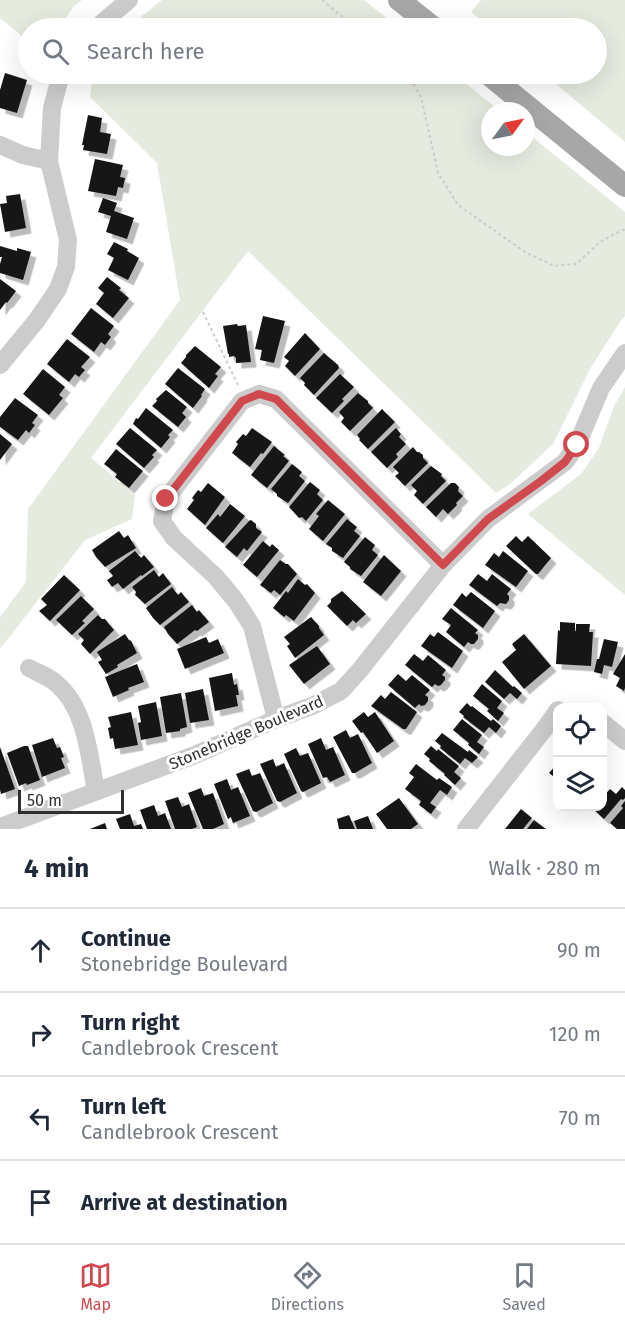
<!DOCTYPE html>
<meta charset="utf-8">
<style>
body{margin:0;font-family:"Fira Sans",sans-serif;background:#f2f2f3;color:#1f2937}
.controls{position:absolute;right:18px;bottom:18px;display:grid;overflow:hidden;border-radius:12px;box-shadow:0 6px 24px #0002}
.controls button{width:54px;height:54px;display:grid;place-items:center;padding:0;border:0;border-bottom:2px solid #e0e1e3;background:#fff;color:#1f2937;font:30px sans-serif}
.compass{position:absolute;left:481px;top:102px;width:54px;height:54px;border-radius:50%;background:#fff;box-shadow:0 6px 24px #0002;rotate:57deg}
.scale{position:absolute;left:18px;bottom:15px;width:106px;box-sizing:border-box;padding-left:6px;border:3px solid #2f2f2f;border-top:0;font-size:16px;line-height:21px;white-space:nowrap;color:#2f2f2f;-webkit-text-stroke:4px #fff;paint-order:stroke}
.stop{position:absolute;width:18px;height:18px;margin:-14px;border:4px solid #cf494e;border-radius:50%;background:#fff}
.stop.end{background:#cf494e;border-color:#fff;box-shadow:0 2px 6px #0008}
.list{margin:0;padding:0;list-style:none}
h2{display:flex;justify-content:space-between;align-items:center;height:78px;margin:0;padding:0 24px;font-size:26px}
h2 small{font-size:20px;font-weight:400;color:#747a83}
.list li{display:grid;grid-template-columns:39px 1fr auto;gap:18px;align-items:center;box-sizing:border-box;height:84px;padding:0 24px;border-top:2px solid #e0e1e3}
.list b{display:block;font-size:22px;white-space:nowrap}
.list p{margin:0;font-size:20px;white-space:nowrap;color:#747a83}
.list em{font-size:20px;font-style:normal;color:#747a83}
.icon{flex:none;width:33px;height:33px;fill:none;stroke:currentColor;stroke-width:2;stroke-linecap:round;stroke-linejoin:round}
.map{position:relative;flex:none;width:625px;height:829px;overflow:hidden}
.search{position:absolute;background:#fff;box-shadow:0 6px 24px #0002;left:18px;right:18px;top:18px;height:66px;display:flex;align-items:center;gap:15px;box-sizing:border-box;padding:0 21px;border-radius:33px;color:#747a83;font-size:22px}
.sheet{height:414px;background:#fff}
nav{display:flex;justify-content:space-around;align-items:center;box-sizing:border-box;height:84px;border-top:2px solid #e0e1e3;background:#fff;font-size:16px;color:#747a83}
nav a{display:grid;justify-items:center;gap:3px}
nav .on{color:#cf494e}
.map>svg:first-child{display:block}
.green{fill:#e5ebdf}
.building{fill:#161616;filter:url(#shadow)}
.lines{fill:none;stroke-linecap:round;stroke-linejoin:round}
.path{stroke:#ccc;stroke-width:2;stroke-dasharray:3 3;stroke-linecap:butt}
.minor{stroke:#ccc;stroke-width:18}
.major{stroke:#a7a7a7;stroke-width:22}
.route{stroke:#cf494e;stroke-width:8}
.labels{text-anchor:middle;stroke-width:6;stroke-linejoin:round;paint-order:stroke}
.street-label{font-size:16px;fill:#2f2f2f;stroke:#fff}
</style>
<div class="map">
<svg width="625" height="829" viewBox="0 0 625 829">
<defs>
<filter id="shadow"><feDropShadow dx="5.5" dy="5.5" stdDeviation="0" flood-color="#0004"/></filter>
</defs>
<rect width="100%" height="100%" fill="#fff"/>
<g class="green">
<path d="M0,0h82l-8,6 -15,22h-31v13l-28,-23z"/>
<path d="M162,0h202l35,28h-272z"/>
<path d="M481,0h144v142l-81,-68h52v-46h-106l-19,-16z"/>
<path d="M93,74h361l46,37h-10v36h36v-15l99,80v104l-5,6 -30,47 -37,75 -43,40 -14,9 -248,-242 -157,207 44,37 -3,24 -47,21 -85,109v-32l26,-35 2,-73 152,-209 -23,-137 -67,-66z"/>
<path d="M625,387v208l-97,-81 53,-40 18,-26 15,-42z"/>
</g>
<g class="building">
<path d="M5,73l22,7 -10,33 -17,-5v-18z"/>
<path d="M88,115l14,3 -2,14 11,2 -4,20 -24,-4 1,-5h-2z"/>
<path d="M95,159l28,6 -3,12 5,1 -2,10 -5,-1 -2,9 -28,-5z"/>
<path d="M20,194l6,34 -21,4 -5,-28 7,-1 -1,-7z"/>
<path d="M103,198l14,5 -3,8 20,7 -7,21 -21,-7 5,-16 -13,-4z"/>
<path d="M114,242l14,7 -1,2 12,7 -11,22 -20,-10 6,-12 -7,-4z"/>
<path d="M0,246l17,5v-3l14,4 -8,28 -23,-7v-9l2,-7h-2z"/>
<path d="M107,277l14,11 -2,2 10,8 -16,20 -17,-14 8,-11 -6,-5z"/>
<path d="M0,279l16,12 -9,12 -1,-1 -6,8z"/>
<path d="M91,308l23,18 -6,8 3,3 -6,8 -4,-3 -7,10 -23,-18z"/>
<path d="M263,316l22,5 -11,42 -14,-3 2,-10 -7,-1z"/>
<path d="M237,324l1,2 8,-1 5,37 -15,1v-5l-2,-2 -5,1v-3h-1l-5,-28z"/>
<path d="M305,333l15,16 -25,27 -10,-10 4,-5 -5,-4z"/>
<path d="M67,339l23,18 -9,10 4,3 -6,7 -4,-3 -6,8 -22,-18z"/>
<path d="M195,346l26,21 -6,7 3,2 -9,12 -28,-25 5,-6v-2z"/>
<path d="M324,353l14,12 1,3 -25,27 -10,-10 1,-2 -5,-5z"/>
<path d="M178,368l27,21 -4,6 1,1 -9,12 -28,-24z"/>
<path d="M43,369l22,18 -6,8 4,3 -14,17 -26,-21z"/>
<path d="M340,374l14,13 -12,12 2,2 -12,12 -16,-15z"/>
<path d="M166,390l21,17 -5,6 4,4 -8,10 -26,-21 5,-5 -1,-2z"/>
<path d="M358,393l10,8v2l5,5 -23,23 -9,-9 3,-4 -5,-6z"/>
<path d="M15,398l23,17 -6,8 3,2 -6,8 -3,-3 -8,10 -18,-13v-10z"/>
<path d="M146,408l27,22 -5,5 2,2 -9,11 -28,-24 3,-6 2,1z"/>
<path d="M382,409l13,13 -27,27 -9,-9 1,-1 -3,-4z"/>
<path d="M130,428l27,22 -5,5 2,2 -10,11 -28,-24z"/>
<path d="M252,428l20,14 -9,12 -2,-1 -11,14 -18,-14 6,-9 -2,-2 7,-8 3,2z"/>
<path d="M396,428l5,6 -2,3 7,7 -10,10 2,3 -11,11 -16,-16z"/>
<path d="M0,434l12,10 -12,16z"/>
<path d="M274,446l11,9 -2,1 6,5 -22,27 -16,-13z"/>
<path d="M413,447l4,5h2l4,3v3l5,5 -23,23 -10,-10 4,-3 -6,-6z"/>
<path d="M116,449l27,22 -14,17 -14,-11 2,-3 -13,-10z"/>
<path d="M292,464l10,8 -3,4 6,5 -17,22 -11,-7v-2l-6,-5z"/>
<path d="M431,466l11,8 -1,2 5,5 -23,23 -9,-9 3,-4 -6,-6z"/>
<path d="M310,482l10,8 -3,4 6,6 -17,21 -4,-4 -3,1 -10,-11z"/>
<path d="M208,483l17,14 -20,28 -18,-16 7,-9 -2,-2 6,-8 3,2z"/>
<path d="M451,483h4l4,4 -1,4 5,5 -7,7 1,2 -9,9 -5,-5 -7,8 -10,-10z"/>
<path d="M328,500l17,14 -22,27 -14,-12 10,-13 -3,-2z"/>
<path d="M230,504l15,12 -22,27 -17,-15 12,-14 2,3z"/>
<path d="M347,519l10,8 -3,4 6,5 -17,22 -11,-7v-3l-6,-4z"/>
<path d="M251,520l5,4v4l6,4 -15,19 -3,-3 -7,9 -12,-10 24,-26z"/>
<path d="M119,531l5,7 4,-3 8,13 -31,19 -9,-10 -4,-7z"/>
<path d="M516,536l6,6 6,-6 23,22 -13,16h-2l-30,-28z"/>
<path d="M365,537l10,8 -3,5 6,5 -17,21 -11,-7v-2l-6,-5z"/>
<path d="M263,541l7,6 2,-3 7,6 -22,27 -14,-12z"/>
<path d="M135,551l6,7 3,-3 10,12 -12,9 -1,-1 -18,14 -5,-6 -6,4 -5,-7 6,-4 -4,-5z"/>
<path d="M503,551l25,20 -12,16 -31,-22 9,-12 5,4z"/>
<path d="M384,555l17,16 -20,25 -18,-14z"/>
<path d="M280,560l6,4h2l9,10 -17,21 -6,-5 -3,3 -11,-8z"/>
<path d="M154,570l5,7 4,-4 8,11 -26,20 -10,-9 1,-3 -4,-5z"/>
<path d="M478,574l9,7 5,-7 19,15 -4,5 2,2v4l-3,4 -6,-1 -3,3 -28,-21z"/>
<path d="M64,575l16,15 -30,31 -11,-10 8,-6 -6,-6z"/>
<path d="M298,579l7,6 2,-1 8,9 -21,28 -8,-6 -2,2 -11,-9 13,-17 2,2z"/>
<path d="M172,587l6,8 3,-3 8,10 -29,23 -7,-7 -7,-10z"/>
<path d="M342,591l24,23 -10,9 -3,-3 -6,6 -20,-20 4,-4v-3z"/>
<path d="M471,592l24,19 -12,17 -30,-23 9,-12 4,4z"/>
<path d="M81,596l13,13 -12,12 3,2 -13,12 -16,-15z"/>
<path d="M192,605l5,7 2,-2 10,12 -12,9 -2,-1 -18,14 -9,-10 -4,-7z"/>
<path d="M451,608l27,22 -3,3 3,2v4l-4,5h-3l-3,-2 -4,5 -18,-15 5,-7 -9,-6z"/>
<path d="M98,615l4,4h3l9,11 -24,24 -9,-10 3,-4 -6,-6z"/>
<path d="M311,617l8,9v2l5,7 -29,23 -8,-12 3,-2 -6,-7z"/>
<path d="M560,622l15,1v8h1v-7h14l-1,8h4l-2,34 -35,-2 2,-34 2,1z"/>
<path d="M438,632l25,19 -11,17 -31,-22 9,-12 4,3z"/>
<path d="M125,634l4,6 2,1 6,12 -20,12 1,2 -12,7 -8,-12 4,-2 -5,-8z"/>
<path d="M524,634l27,32 -27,23 -22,-27 14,-12 -4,-6z"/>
<path d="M206,637l3,6 9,-4 6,14 -39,16 -8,-20z"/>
<path d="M604,639l14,3 -6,25 -8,-2 -2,9 -8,-2 3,-13h2z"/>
<path d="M317,646l13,18 -26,20 -15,-19z"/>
<path d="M414,654l9,7 5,-6 18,15 -4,5 3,2v3l-4,5 -3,1 -3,-2 -3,3 -27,-22z"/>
<path d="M625,654v34l-1,3 -8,-5 4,-8 -7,-4z"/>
<path d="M137,664l7,18 -16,6 1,2 -16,7 -8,-20z"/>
<path d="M495,670l18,17 1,-1 8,7 -5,6 -7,-6 -6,6 -19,-17z"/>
<path d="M232,673l2,12 3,-1 2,11h-3l2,11 -23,5 -6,-33z"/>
<path d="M398,674l8,7 6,-6 18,15 -5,5 3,2v4l-3,4 -4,1 -2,-2 -4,4 -27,-23z"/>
<path d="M482,684l20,17 -5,7 7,5 -6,8 -11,-10 2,-2 -16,-13z"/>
<path d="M203,689l6,31 -19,3 -5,-30z"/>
<path d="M391,692l26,20 -11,17h-3l-32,-23 10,-11 4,4z"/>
<path d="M181,693l6,34 -7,2v2l-14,2 -6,-36z"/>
<path d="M156,702l6,34 -21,4 -3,-17 3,-1 -3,-16z"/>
<path d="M467,703l4,4 1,-1 19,15 2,-2 8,7 -5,7 -7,-6 -5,6 -21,-16 1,-1 -5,-4z"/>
<path d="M131,712l7,33 -23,4 -2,-11 -3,1 -2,-11 3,-1 -3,-10z"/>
<path d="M364,712l4,5 7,-5 19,29 -17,12 -14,-21 -2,1 -9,-12z"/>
<path d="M462,719l20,16 -5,7 7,5 -5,7 -11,-9 1,-2 -16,-13z"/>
<path d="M346,730l4,8 8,-4 14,29 -17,10h-3l-19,-36z"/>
<path d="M442,733l26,19 1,-2 9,7 -6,6 -7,-5 -5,6 -20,-16 1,-2 -6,-5z"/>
<path d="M53,738l4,10 3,-1 4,10 -3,1 4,10 -23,9 -10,-32z"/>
<path d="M321,738l5,12 7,-3 12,28 -15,7 -3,-5 -4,1 -15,-34z"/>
<path d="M24,746h4l12,34 -13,5 -1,-2 -7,3 -12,-33z"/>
<path d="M431,746l6,5 1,-2 21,17 -5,6 7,6 -6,7 -11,-10 1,-1 -16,-13 1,-2 -6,-5z"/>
<path d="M0,747l15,42 -14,5 -1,-4z"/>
<path d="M296,748l4,8 8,-3 13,30 -18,9 -2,-1 -17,-37z"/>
<path d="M273,759l3,8 8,-4 13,30 -17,9 -3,-1 -17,-37z"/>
<path d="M558,763v17l-9,-7z"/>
<path d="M416,764l21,16 2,-2 13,9 -5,8 -7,-5 -10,13 6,4 -5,7 -12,-9 2,-4 -16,-12 9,-12 -5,-4z"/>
<path d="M249,769l3,7 8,-3 13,30 -17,9 -3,-1 -17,-37z"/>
<path d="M227,779l4,11 7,-3 12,29 -17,7 -2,-6 -3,2 -14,-35z"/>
<path d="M622,787l3,3v8l-2,2 -2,-1 -17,20 -11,-10 2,-3h7v-8l8,-9 6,5z"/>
<path d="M201,788l3,8 9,-3 11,31 -11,5h-10l-15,-36z"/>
<path d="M178,797l4,10 7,-3 8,23 -5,2h-17l-10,-28z"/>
<path d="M399,798l19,26 -7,5h-24l-11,-15z"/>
<path d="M625,801v28h-8l-7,-6 13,-15 -2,-2z"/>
<path d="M154,805l4,11 7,-3 6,16h-24l-7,-19z"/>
<path d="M521,809l11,9 -9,11h-18z"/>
<path d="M130,814l4,12 7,-2 2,5h-23l-4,-10z"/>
<path d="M349,815l6,14h-16l-2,-10z"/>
<path d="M368,816l5,13h-16l-3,-8z"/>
<path d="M534,820l12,9h-19z"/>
<path d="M105,823l2,6h-17z"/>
</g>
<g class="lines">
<g class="path">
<path d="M322,0l34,28"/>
<path d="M407,74l14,23 17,76 20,32 67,47 29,14 22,-2 24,-22 22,-12h3"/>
<path d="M203,312l35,73"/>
</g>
<g class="minor">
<path d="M96,28l33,-28"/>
<path d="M0,145l23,10 26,6"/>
<path d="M0,365l37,-45 21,-31 8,-22 2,-27 -19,-79 3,-53 9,-34"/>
<path d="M29,668c9,5 21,9 28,16 29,25 32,71 39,107"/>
<path d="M276,719l-24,-93 -16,-25 -20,-24 -42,-39 -12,-17 4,-22 76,-98 17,-7 17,5 167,166"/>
<path d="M602,722l23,19"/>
<path d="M0,827l195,-72 81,-36 36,-13 29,-15 19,-21 83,-105 45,-46 77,-57 12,-17 24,-57 24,-35"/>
<path d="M466,829l80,-102 12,-17"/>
</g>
<g class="major">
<path d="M399,0l35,28"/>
<path d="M488,74l137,112"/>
</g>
</g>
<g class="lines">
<path class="route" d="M166,499l76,-98 17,-7 17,5 167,166 45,-46 53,-38 24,-19 12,-17"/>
</g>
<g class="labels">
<g class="street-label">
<text transform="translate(246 732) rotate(-23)" y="6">Stonebridge Boulevard</text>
</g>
</g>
</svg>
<div class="controls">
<button><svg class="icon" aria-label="locate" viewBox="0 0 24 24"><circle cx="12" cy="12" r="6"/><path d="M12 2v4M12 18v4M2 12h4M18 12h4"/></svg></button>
<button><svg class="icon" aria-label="layers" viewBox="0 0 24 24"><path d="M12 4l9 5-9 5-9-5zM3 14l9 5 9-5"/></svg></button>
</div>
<svg class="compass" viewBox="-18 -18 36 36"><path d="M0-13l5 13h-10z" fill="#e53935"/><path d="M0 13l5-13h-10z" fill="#747a83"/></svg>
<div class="scale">50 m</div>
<div class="stop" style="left:577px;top:445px"></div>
<div class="stop end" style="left:166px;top:499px"></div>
<div class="search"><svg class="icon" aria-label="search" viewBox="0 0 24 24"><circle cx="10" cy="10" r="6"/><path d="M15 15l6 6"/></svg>Search here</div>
</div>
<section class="sheet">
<h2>4 min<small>Walk · 280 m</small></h2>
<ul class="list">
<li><svg class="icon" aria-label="ahead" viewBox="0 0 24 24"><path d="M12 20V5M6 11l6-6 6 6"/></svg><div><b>Continue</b><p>Stonebridge Boulevard</p></div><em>90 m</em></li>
<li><svg class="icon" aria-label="right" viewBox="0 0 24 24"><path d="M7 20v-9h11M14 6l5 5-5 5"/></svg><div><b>Turn right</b><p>Candlebrook Crescent</p></div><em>120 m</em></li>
<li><svg class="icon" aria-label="left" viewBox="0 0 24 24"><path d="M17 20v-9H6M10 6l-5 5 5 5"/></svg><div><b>Turn left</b><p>Candlebrook Crescent</p></div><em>70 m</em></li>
<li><svg class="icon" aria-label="arrive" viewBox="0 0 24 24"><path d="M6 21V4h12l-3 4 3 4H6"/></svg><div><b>Arrive at destination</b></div></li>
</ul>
</section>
<nav>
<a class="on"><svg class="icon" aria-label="map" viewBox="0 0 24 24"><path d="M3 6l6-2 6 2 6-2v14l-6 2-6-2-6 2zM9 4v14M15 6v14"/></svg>Map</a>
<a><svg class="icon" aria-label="directions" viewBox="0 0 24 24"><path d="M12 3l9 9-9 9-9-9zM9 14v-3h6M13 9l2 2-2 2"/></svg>Directions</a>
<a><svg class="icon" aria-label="saved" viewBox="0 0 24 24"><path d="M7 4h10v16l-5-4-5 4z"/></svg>Saved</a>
</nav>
